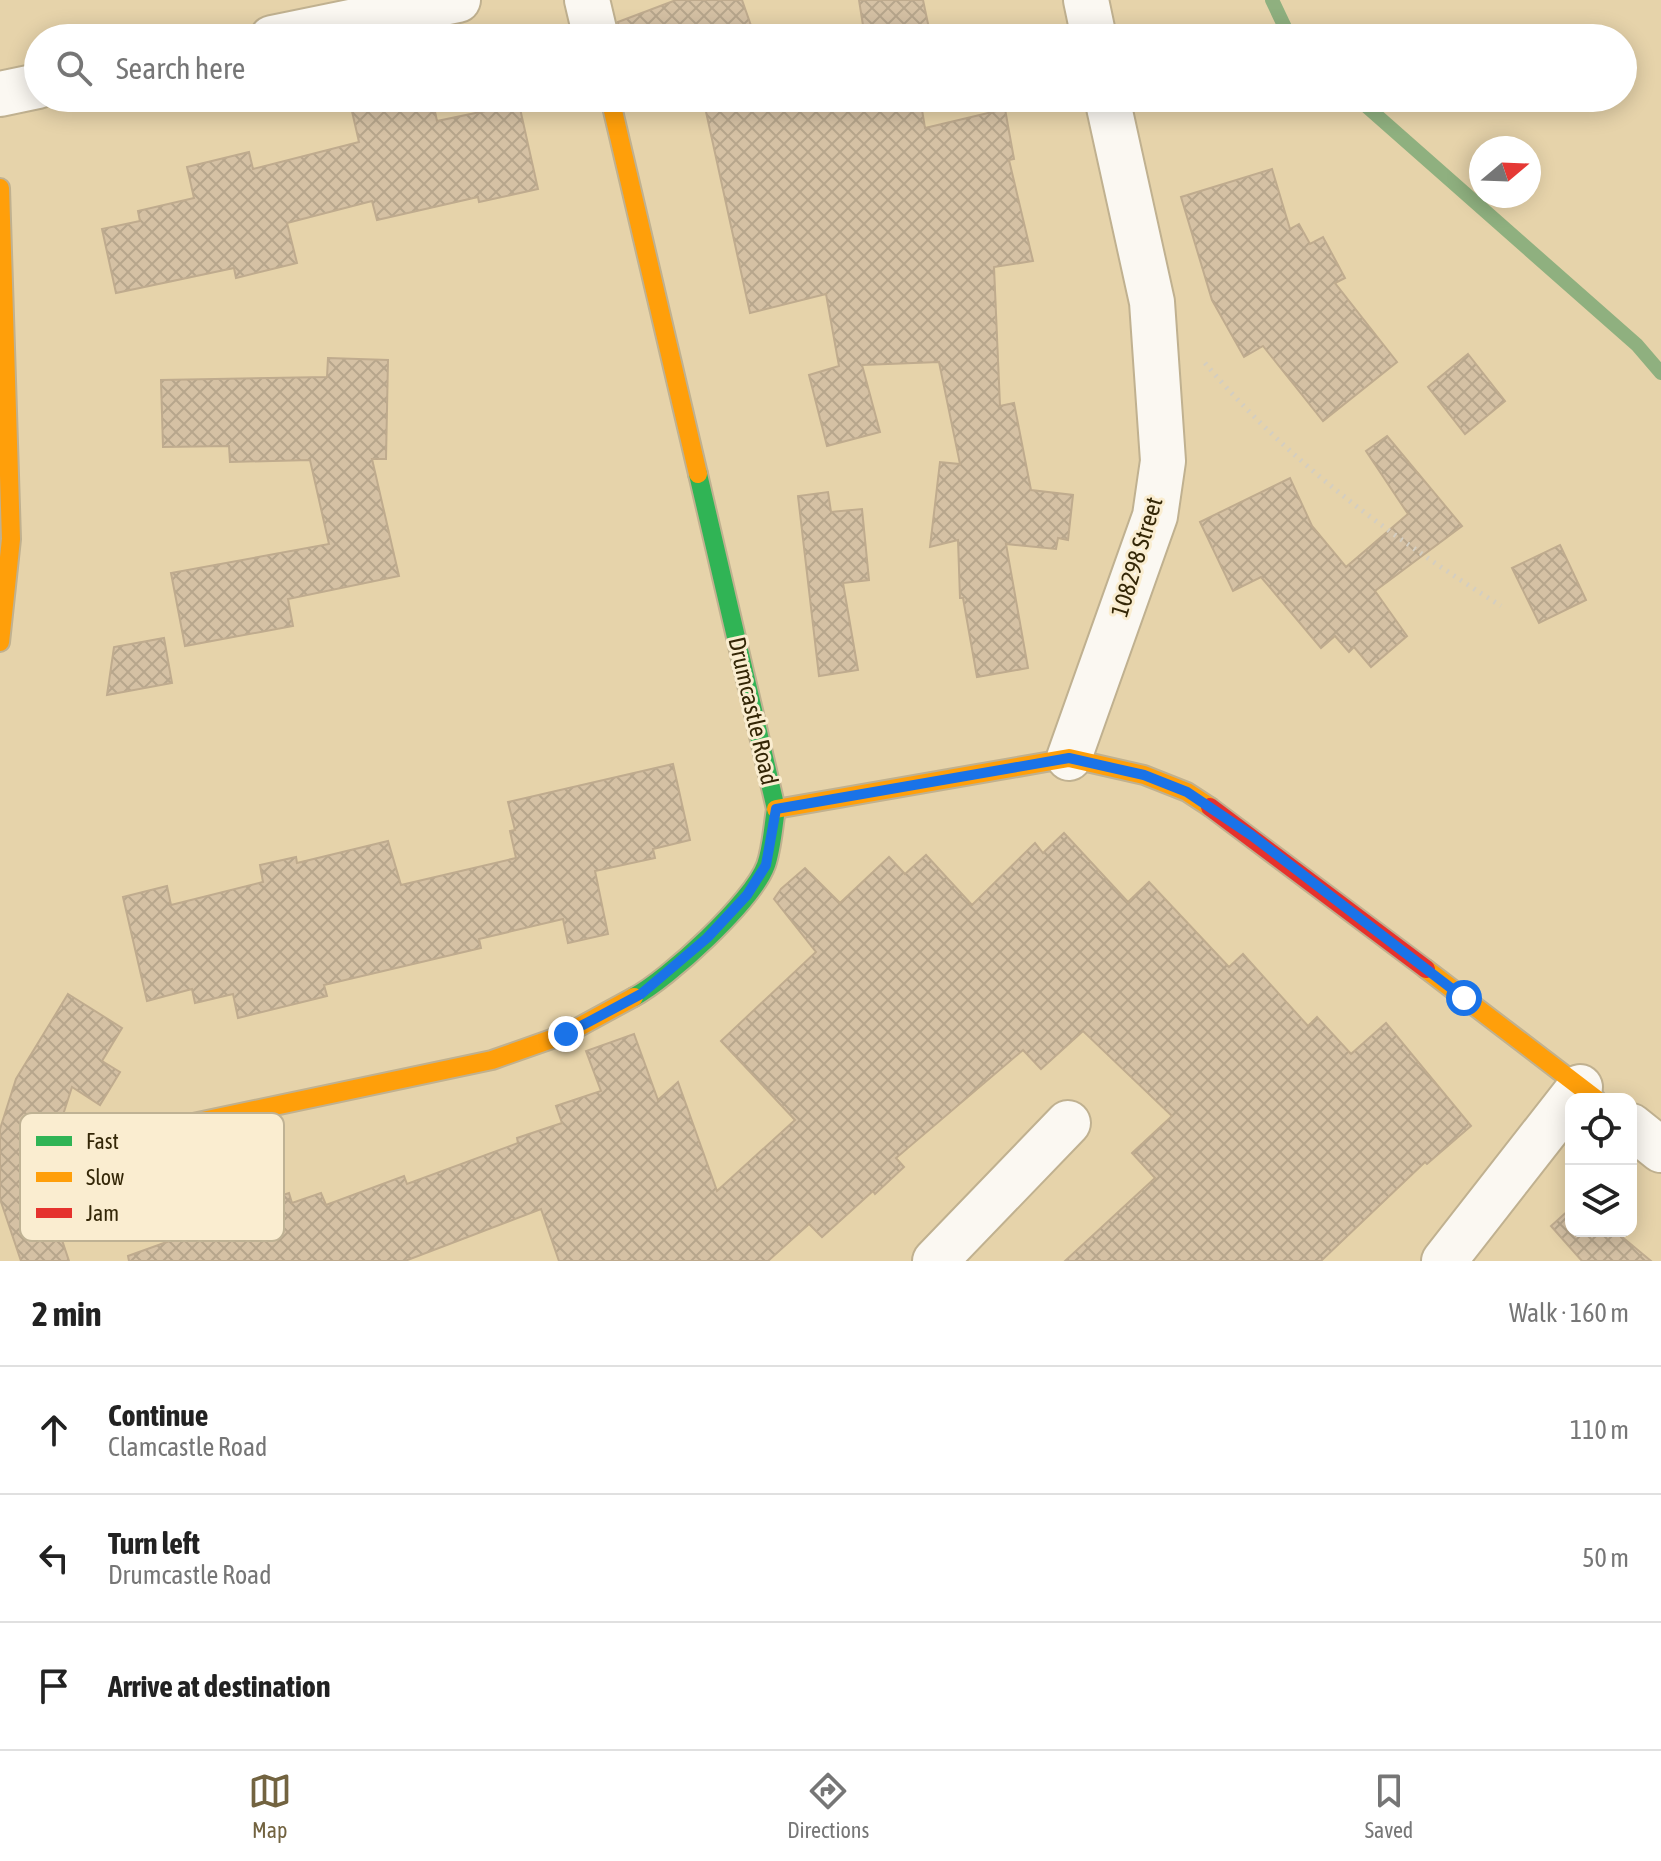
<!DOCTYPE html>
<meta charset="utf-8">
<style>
body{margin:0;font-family:"Asap Condensed",sans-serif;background:#f6f6f6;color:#222}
.controls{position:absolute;right:24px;bottom:24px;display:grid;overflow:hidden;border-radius:16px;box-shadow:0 4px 20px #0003}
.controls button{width:72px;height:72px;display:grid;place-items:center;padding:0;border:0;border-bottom:2px solid #e0e0e0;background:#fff;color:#222;font:40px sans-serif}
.compass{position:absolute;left:1469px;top:136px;width:72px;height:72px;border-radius:50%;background:#fff;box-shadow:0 4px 20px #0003;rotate:71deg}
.stop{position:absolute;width:24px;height:24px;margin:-18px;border:6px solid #1a73e8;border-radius:50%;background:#fff}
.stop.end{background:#1a73e8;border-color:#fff;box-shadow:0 2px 8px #0008}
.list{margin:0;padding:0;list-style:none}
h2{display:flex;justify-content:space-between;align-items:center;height:104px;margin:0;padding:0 32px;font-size:34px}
h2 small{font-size:26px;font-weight:400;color:#767676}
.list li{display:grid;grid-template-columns:52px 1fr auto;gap:24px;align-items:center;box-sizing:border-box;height:128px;padding:0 32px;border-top:2px solid #e0e0e0}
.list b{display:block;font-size:30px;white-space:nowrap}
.list p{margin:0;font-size:26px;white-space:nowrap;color:#767676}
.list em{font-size:26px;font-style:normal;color:#767676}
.icon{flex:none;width:44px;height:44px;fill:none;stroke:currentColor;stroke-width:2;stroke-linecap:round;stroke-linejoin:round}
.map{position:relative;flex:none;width:1661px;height:1261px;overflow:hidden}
.search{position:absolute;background:#fff;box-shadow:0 4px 20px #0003;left:24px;right:24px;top:24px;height:88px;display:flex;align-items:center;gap:20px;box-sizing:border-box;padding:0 28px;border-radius:44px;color:#767676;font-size:30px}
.sheet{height:488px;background:#fff}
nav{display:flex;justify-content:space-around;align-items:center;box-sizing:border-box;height:112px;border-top:2px solid #e0e0e0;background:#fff;font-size:22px;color:#767676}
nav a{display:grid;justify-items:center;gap:4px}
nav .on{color:#726340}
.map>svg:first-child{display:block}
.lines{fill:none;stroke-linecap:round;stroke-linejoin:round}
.stream{stroke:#8fb07f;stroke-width:14}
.building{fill:url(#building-cross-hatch);stroke:#bfab8e;stroke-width:2}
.street-casing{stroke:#c0b190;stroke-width:48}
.fast-casing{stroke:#c0b190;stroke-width:22}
.slow-casing{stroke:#c0b190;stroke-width:22}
.jam-casing{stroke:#c0b190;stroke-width:22}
.path{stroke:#d4cec1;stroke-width:5;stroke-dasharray:2 6;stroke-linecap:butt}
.street{stroke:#fbf8f2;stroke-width:44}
.fast{stroke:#30b455;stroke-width:18}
.slow{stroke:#ff9f0a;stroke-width:18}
.jam{stroke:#e5322d;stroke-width:18}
.route{stroke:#1a73e8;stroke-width:10}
.labels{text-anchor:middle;stroke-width:6;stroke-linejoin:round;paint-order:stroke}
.street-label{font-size:24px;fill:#342707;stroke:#faedd0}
.key{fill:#faedd0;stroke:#bfb294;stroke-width:2}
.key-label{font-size:22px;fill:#342707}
</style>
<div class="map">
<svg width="1661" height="1261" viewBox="0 0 1661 1261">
<defs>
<pattern id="building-cross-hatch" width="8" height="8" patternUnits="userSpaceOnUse" patternTransform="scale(2)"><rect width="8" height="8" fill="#d5c1a4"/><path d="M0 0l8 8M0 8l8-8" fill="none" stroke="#b7a68c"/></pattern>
</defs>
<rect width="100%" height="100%" fill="#e6d3aa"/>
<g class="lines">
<g class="stream">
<path d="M1272,0l18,38"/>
<path d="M1357,98l280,247 24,28"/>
</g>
</g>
<g class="building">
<path d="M676,0h66l13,37 -135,1 -2,-16z"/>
<path d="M859,0h64l8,38h-66z"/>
<path d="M349,98h83l5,23 82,-17 19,85 -59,13 -1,-5 -101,23 -5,-19 -85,22 10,40 -61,15 -2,-10 -118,25 -14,-64 38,-8 -2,-10 56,-13 -7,-31 62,-15 4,17 106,-27z"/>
<path d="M703,98h217l5,30 80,-19 9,50 -5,1 24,101 -39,6 6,139 14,-3 17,87 42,5 -5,45 -10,-2 -2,11 -50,-5 22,124 -51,9 -14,-79h-3l-2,-58 -28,7 10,-85 20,2 -21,-102 -77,3 18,67 -53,14 -18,-71 30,-9 -13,-72 -76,19z"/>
<path d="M1272,169l18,60 9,-5 11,20 13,-7 22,41 -10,5 62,79 -74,59 -60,-75 -19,11 -32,-57 -31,-103z"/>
<path d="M1468,354l37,47 -40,33 -37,-47z"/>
<path d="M328,358l60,2 -2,99h-14l27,117 -111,23 5,27 -108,20 -14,-73 158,-29 -19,-84 -80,2 -1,-16 -66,1 -2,-67 166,-3z"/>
<path d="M1387,436l75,90 -87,65 32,45 -36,31 -17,-20 -5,5 -14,-16 -14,12 -60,-71 -28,14 -33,-69 90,-44 22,48 34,41 62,-53 -42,-63z"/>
<path d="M828,492l3,20 31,-3 7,71 -26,3 15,87 -39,6 -21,-180z"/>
<path d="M1560,545l26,55 -47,23 -27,-55z"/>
<path d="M164,638l8,45 -65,12 7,-48z"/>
<path d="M673,764l17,76 -37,9 2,9 -60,13 13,63 -40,9 -5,-24 -84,20 2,9 -157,37 3,11 -89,22 -5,-24 -38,9 -3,-14 -45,12 -24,-104 44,-11 4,19 92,-23 -3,-17 36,-8 1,6 91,-22 13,44 115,-27 -6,-27 5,-1 -7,-28z"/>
<path d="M1064,833l64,69 21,-20 80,85 14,-13 65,72 9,-9 34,37 35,-31 85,103 -44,38 -2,-2 -104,99h-256l90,-83 -23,-25 40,-37 -89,-85 -42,38 -18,-19 -127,108 8,9 -29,27 -2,-3 -51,46 -13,-13 -41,37h-209l-18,-52 -136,52h-276l-1,-5 114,-41 -9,-24 37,-13 7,19 12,-4 3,10 29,-10 5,12 78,-29 3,8 111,-41 -1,-5 45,-15 -6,-17 45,-15 -15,-40 48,-17 24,66 20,-18 39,109 78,-71 -74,-79 95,-89 -42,-53 7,-10 24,-21 35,35 49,-46 16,17 21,-19 46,50 63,-62 8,10z"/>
<path d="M68,994l54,34 -20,33 18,11 -20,33 -28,-18 -30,93 27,81h-48l-21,-62v-70l16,-50z"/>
<path d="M1571,1208v23h44l36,30h-69l-31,-35z"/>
</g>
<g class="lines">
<g class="street-casing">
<g id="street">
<path d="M587,0l9,38"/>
<path d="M1086,0l8,38"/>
<path d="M272,38l186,-38"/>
<path d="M0,94l38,-8"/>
<path d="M1069,758l86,-242 8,-55 -11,-159 -45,-204"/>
<path d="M1631,1126l30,24"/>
<path d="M935,1261l133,-138"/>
<path d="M1444,1261l136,-174"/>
</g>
</g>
<g class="fast-casing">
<path id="fast" d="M634,997c34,-18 119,-96 132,-132 6,-17 7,-38 10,-56l-78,-335"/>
</g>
<g class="slow-casing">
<g id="slow">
<path d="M610,98l88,376"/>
<path d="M0,188l11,351 -11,103"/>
<path d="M776,809l293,-51 75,17 43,17 23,15"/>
<path d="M1426,969l170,130"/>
<path d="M179,1126l313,-66 74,-26 68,-37"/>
</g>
</g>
<g class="jam-casing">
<path id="jam" d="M1210,807l216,162"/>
</g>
<path class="path" d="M1205,363c83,99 188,175 296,243"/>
<use href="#street" class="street"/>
<use href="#fast" class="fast"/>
<use href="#slow" class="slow"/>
<use href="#jam" class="jam"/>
</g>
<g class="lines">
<path class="route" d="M566,1034l75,-40 66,-56 40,-43 19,-30 10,-56 293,-51 75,17 43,17 64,43 213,163"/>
</g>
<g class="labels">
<g class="street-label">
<text transform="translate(1137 557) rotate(-73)" y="8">108298 Street</text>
<text transform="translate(753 711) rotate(77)" y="8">Drumcastle Road</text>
</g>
</g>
<rect x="20" y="1113" width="264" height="128" rx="12" class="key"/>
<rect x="36" y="1136" width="36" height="10" fill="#30b455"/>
<rect x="36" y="1172" width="36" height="10" fill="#ff9f0a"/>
<rect x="36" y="1208" width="36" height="10" fill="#e5322d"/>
<g class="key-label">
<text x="86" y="1149">Fast</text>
<text x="86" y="1185">Slow</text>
<text x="86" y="1221">Jam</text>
</g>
</svg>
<div class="controls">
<button><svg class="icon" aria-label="locate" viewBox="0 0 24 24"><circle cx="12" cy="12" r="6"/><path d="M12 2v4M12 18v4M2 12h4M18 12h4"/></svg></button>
<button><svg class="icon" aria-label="layers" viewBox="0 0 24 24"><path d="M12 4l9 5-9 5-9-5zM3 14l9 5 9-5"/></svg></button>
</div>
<svg class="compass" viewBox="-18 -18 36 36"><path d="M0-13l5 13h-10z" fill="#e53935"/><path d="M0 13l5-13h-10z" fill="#767676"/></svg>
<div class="stop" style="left:1464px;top:998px"></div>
<div class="stop end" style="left:566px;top:1034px"></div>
<div class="search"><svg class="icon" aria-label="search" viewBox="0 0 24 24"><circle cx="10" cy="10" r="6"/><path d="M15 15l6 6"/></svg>Search here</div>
</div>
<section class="sheet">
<h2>2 min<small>Walk · 160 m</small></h2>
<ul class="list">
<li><svg class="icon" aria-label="ahead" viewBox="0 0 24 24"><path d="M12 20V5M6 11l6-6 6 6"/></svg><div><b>Continue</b><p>Clamcastle Road</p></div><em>110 m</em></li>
<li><svg class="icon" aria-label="left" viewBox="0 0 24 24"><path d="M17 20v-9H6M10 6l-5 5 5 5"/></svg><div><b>Turn left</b><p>Drumcastle Road</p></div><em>50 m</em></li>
<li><svg class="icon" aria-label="arrive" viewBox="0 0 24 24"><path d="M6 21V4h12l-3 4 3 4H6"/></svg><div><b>Arrive at destination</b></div></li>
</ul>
</section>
<nav>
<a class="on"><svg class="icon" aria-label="map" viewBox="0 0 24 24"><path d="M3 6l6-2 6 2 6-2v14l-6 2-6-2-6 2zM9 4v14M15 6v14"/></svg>Map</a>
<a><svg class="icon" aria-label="directions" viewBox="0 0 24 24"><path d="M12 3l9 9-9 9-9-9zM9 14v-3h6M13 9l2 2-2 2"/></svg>Directions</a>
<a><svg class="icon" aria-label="saved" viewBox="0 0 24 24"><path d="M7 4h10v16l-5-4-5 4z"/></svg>Saved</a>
</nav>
